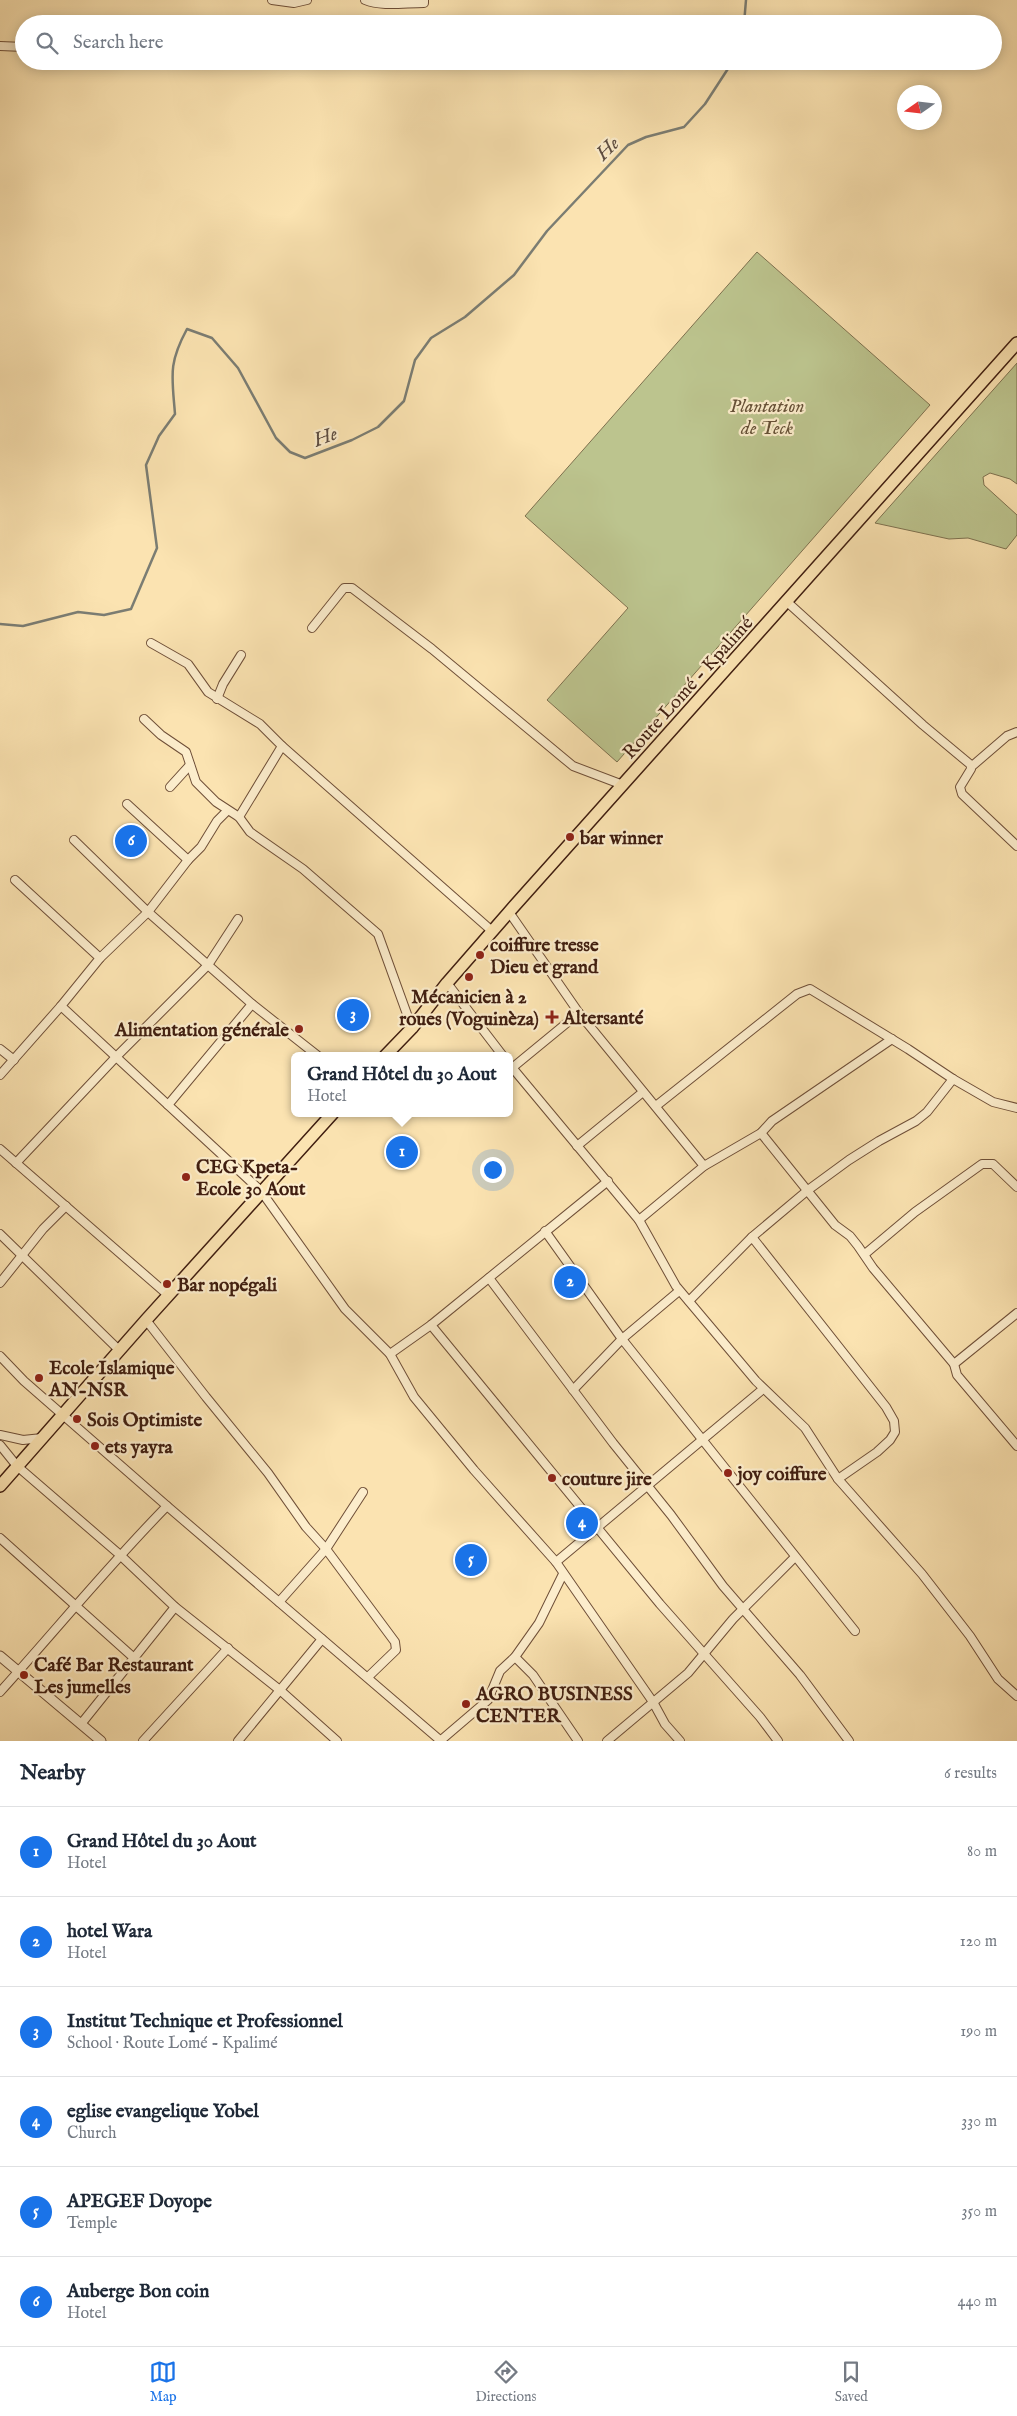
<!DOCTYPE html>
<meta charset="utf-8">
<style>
body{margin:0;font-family:"IM FELL English",serif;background:#f2f2f3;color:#1f2937}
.compass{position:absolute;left:897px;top:85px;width:45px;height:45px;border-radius:50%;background:#fff;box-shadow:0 2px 12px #0003;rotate:256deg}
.you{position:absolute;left:492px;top:1169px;width:18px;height:18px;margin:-12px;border:4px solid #fff;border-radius:50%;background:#1a73e8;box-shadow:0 0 0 8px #1a73e833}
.badge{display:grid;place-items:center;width:32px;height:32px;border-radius:50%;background:#1a73e8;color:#fff;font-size:16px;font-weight:700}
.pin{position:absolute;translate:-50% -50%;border:2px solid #fff;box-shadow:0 1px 5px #0006}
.popup{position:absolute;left:291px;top:1052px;width:222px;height:65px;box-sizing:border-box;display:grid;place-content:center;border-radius:8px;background:#fff;filter:drop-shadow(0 1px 4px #0005);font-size:16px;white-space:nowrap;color:#747a83}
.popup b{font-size:19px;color:#1f2937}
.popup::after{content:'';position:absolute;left:50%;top:100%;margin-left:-10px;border:10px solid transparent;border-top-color:#fff}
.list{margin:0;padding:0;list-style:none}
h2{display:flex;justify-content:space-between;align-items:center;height:65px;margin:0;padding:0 20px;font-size:21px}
h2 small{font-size:16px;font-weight:400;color:#747a83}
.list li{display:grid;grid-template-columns:32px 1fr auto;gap:15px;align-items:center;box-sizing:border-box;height:90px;padding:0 20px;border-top:1px solid #e0e1e3}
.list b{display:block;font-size:19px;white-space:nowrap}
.list p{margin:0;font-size:16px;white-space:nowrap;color:#747a83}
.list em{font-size:16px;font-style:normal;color:#747a83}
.icon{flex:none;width:28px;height:28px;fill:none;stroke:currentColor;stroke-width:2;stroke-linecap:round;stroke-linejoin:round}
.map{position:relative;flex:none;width:1017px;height:1741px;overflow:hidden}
.search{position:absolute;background:#fff;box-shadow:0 2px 12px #0003;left:15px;right:15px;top:15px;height:55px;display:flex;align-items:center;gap:12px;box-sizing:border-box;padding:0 18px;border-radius:28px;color:#747a83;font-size:19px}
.sheet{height:605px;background:#fff}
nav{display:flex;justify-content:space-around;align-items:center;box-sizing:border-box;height:70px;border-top:1px solid #e0e1e3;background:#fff;font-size:14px;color:#747a83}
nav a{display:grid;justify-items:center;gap:2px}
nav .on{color:#1a73e8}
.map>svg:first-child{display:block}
.green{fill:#bcc48e;stroke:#7e714f}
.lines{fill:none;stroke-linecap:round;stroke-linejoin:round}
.stream{stroke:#7b7d73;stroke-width:2.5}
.minor-casing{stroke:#6f4f38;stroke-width:10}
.tertiary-casing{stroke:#6f4f38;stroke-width:11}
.primary-casing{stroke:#401e10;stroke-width:14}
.minor{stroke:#fcedcc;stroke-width:8}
.tertiary{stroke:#fcedcc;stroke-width:9}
.primary{stroke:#fbe3b1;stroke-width:11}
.poi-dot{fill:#8f2418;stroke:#fcedcc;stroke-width:2}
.labels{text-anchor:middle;stroke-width:4.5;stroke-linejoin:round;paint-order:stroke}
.park-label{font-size:19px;font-style:italic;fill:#655036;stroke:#fcedcc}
.street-label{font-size:19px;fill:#401e10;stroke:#fcedcc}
.poi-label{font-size:19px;font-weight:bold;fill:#401e10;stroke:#fcedcc;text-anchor:start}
.water-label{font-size:20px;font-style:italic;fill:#5d4d42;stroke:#fcedcc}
</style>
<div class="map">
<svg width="1017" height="1741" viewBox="0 0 1017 1741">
<rect width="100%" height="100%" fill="#fbe3b1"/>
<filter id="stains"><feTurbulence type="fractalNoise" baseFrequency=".004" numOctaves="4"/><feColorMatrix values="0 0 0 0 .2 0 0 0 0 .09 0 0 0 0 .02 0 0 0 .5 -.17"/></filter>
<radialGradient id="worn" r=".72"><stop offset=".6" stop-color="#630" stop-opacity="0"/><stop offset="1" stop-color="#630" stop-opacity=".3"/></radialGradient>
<g class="green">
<path d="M757,252l173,153 -313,357 -70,-62 81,-92 -103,-92z"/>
<path d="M1017,363v121l-7,-5 -20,-6 -7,4 1,8 33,30v20l-11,14 -38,-11 -19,1 -74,-16z"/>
</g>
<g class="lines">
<g class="stream">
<path d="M744,24l2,-24"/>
<path d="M0,624l23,2 55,-14 26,3 27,-6 26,-61 -11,-83 13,-29 16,-22c-3,-38 -7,-50 12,-85l25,9 26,30 38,70 14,14 15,6 47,-18 26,-13 26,-26 11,-41 16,-22 34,-21 49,-42 33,-44 81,-86 18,-8 38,-10 21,-23 28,-43"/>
</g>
<g class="minor-casing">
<g id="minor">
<path d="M272,0l22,3 13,-3"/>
<path d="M365,0c17,7 39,3 59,3v-3"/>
<path d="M0,46l24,1"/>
<path d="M786,601l137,124 48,40v4l-11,18 2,7 55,52"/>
<path d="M312,628l32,-40h8l80,61 141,117 50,19"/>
<path d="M151,643l37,21 20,28 52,32 22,22 -43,71"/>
<path d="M217,699l6,-15 18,-29"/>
<path d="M144,719l17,16 25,17 10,30 20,20 23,15 11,15 53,37 75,65 34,94"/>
<path d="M282,746l210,185"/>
<path d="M971,767l36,-31 10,-4"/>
<path d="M170,787l20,-22"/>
<path d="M127,804l61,56"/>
<path d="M74,840l74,72 40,-52 13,-13 16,-26 10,-10"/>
<path d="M15,880l85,78"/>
<path d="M509,912l70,101 125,153"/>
<path d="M447,983l56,73"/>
<path d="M61,1006l200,185 84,118 45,45 24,43 60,73 82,92 97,140 12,22 15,17"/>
<path d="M0,1049l14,11"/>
<path d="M510,1065l129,155 37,66 80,95 49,47 33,51 84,95 48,62 28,43 19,17"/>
<path d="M512,1068l67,-55"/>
<path d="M0,1075l61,-69 39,-48 48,-46 104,92 66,52"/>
<path d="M168,1105l84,-101"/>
<path d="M656,1106l141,-112 13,-5 98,60 45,30 40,23 24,6"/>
<path d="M761,1133l74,92 15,11 8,10 15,22 81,96 3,11 60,71"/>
<path d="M577,1146l66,-54"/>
<path d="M0,1149l168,146"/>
<path d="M16,1163l100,-106 92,-92 30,-46"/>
<path d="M639,1220l65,-54 57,-33 11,-12 120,-82"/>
<path d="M545,1231l77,108 233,292"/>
<path d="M0,1234l119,116"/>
<path d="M752,1237l56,-47 41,-30 30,-19 37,-20 11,-9 26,-33"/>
<path d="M865,1254l50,-42 67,-48h11l24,23"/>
<path d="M489,1278l124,165 58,72 52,71 77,89 49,66"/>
<path d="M0,1283l43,-54 23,-23"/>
<path d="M689,1301l63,-64 134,170 8,14 1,11 -5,8 -13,12 -39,27"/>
<path d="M146,1320l60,77 62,76 38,54 20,22 69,93 1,8 -28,27"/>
<path d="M431,1325l229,279 100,113 18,24"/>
<path d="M390,1354l41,-29 177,-144"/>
<path d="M0,1356l24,25 143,125 274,235"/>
<path d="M954,1364l63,-51"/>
<path d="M573,1390l49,-51 57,-48"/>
<path d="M0,1435l23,5 19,-2"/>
<path d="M0,1445l17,21 102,88 56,53 106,84 56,50"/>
<path d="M0,1538l134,120"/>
<path d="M556,1562l207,-173"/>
<path d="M279,1602l47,-53 37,-57"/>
<path d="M515,1657l18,18 45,66"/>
<path d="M0,1692c56,-62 108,-126 167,-186"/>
<path d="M81,1724l94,-117"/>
<path d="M143,1741l85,-93"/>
<path d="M238,1741l84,-102"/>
<path d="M440,1741l48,-41 12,-29 15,-14 24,-34 24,-49"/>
<path d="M607,1741l81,-68 45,-54 62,-62"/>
</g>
</g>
<g class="tertiary-casing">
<path id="tertiary" d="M0,1656l101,85"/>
</g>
<g class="primary-casing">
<g id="primary">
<path d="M385,1056l27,-28 35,-45 62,-71 508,-569"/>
<path d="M0,1486l146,-166 187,-207"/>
</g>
</g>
<use href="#minor" class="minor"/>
<use href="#tertiary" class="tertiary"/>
<use href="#primary" class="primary"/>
</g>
<g class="poi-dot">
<circle cx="570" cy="837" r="5"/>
<circle cx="480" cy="955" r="5"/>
<circle cx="469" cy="977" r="5"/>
<path d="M549.5 1009.5h5v5h5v5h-5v5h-5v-5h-5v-5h5z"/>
<circle cx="299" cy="1029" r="5"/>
<circle cx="186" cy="1177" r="5"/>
<circle cx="167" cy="1284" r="5"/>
<circle cx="39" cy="1378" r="5"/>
<circle cx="77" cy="1419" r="5"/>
<circle cx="95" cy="1446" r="5"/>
<circle cx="728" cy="1473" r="5"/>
<circle cx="552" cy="1478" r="5"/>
<circle cx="24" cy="1675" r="5"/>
<circle cx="466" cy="1704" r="5"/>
</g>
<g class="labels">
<g class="park-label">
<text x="767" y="412">Plantation<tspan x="767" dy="22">de Teck</tspan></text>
</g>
<g class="street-label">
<text transform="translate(687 687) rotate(-48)" y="7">Route Lomé - Kpalimé</text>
</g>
<g class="poi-label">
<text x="580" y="844">bar winner</text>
<text x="490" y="951">coiffure tresse<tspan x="490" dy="22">Dieu et grand</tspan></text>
<text x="469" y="1003" text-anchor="middle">Mécanicien à 2<tspan x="469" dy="22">roues (Voguinèza)</tspan></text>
<text x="563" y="1024">Altersanté</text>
<text x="289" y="1036" text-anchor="end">Alimentation générale</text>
<text x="196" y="1173">CEG Kpeta-<tspan x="196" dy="22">Ecole 30 Aout</tspan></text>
<text x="177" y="1291">Bar nopégali</text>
<text x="49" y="1374">Ecole Islamique<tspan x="49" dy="22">AN-NSR</tspan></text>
<text x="87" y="1426">Sois Optimiste</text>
<text x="105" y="1453">ets yayra</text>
<text x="738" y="1480">joy coiffure</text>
<text x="562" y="1485">couture jire</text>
<text x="34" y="1671">Café Bar Restaurant<tspan x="34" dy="22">Les jumelles</tspan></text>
<text x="476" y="1700">AGRO BUSINESS<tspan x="476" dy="22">CENTER</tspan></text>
</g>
<g class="water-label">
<text transform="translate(607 148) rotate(-44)" y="7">He</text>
<text transform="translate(325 436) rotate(-20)" y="7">He</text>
</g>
</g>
<rect width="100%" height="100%" filter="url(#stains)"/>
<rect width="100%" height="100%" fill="url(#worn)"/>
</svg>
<svg class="compass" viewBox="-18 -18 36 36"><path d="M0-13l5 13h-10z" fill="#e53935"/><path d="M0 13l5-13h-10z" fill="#747a83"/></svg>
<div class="you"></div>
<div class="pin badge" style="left:402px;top:1152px">1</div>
<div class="popup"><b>Grand Hôtel du 30 Aout</b>Hotel</div>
<div class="pin badge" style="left:570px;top:1282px">2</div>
<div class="pin badge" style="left:353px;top:1015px">3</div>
<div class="pin badge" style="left:582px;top:1523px">4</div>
<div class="pin badge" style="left:471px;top:1560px">5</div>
<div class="pin badge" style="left:131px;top:841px">6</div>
<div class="search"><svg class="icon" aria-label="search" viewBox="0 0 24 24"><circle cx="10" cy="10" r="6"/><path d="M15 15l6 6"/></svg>Search here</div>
</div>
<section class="sheet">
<h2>Nearby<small>6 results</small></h2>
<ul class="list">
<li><span class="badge">1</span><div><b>Grand Hôtel du 30 Aout</b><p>Hotel</p></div><em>80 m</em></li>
<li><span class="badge">2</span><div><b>hotel Wara</b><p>Hotel</p></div><em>120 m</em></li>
<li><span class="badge">3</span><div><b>Institut Technique et Professionnel</b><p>School · Route Lomé - Kpalimé</p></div><em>190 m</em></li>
<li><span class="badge">4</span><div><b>eglise evangelique Yobel</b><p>Church</p></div><em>330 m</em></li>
<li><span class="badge">5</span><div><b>APEGEF Doyope</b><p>Temple</p></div><em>350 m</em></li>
<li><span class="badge">6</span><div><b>Auberge Bon coin</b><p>Hotel</p></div><em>440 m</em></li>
</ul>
</section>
<nav>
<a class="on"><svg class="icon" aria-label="map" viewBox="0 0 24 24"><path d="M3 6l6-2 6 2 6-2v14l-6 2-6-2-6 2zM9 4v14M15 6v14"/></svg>Map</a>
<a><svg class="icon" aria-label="directions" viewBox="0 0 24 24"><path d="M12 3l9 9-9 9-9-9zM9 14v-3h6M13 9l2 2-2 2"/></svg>Directions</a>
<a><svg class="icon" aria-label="saved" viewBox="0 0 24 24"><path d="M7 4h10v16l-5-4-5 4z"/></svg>Saved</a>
</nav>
